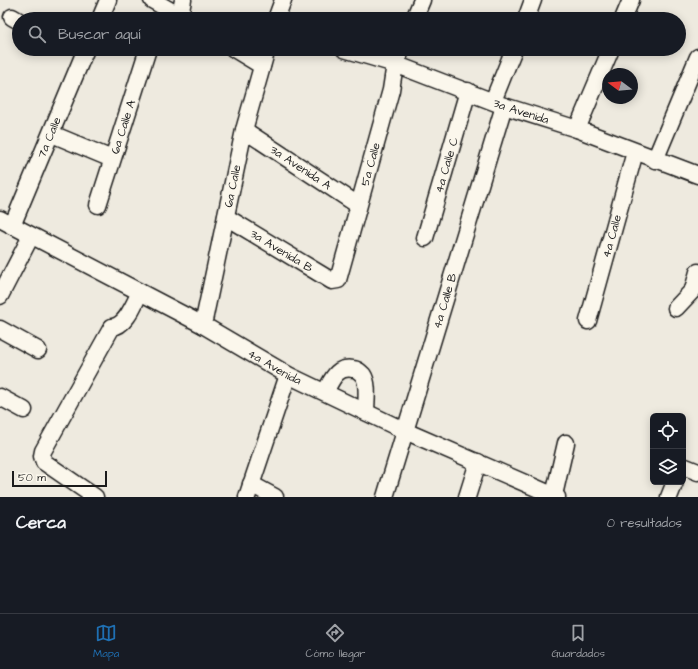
<!DOCTYPE html>
<html lang="es">
<meta charset="utf-8">
<style>
body{margin:0;font-family:"Architects Daughter",sans-serif;background:#20242c;color:#f1f3f6}
.controls{position:absolute;right:12px;bottom:12px;display:grid;overflow:hidden;border-radius:6px;box-shadow:0 2px 10px #0003}
.controls button{width:36px;height:36px;display:grid;place-items:center;padding:0;border:0;border-bottom:1px solid #363941;background:#171b24;color:#f1f3f6;font:20px sans-serif}
.compass{position:absolute;left:602px;top:68px;width:36px;height:36px;border-radius:50%;background:#171b24;box-shadow:0 2px 10px #0003;rotate:286deg}
.scale{position:absolute;left:12px;bottom:10px;width:95px;box-sizing:border-box;padding-left:4px;border:2px solid #1c1c1c;border-top:0;font-size:11px;line-height:14px;white-space:nowrap;color:#1c1c1c;-webkit-text-stroke:3px #fbf7ec;paint-order:stroke}
.list{margin:0;padding:0;list-style:none}
h2{display:flex;justify-content:space-between;align-items:center;height:52px;margin:0;padding:0 16px;font-size:17px}
h2 small{font-size:13px;font-weight:400;color:#9ea1a6}
.icon{flex:none;width:22px;height:22px;fill:none;stroke:currentColor;stroke-width:2;stroke-linecap:round;stroke-linejoin:round}
.map{position:relative;flex:none;width:698px;height:497px;overflow:hidden}
.search{position:absolute;background:#171b24;box-shadow:0 2px 10px #0003;left:12px;right:12px;top:12px;height:44px;display:flex;align-items:center;gap:10px;box-sizing:border-box;padding:0 14px;border-radius:22px;color:#9ea1a6;font-size:15px}
.sheet{height:116px;background:#171b24}
nav{display:flex;justify-content:space-around;align-items:center;box-sizing:border-box;height:56px;border-top:1px solid #363941;background:#171b24;font-size:11px;color:#9ea1a6}
nav a{display:grid;justify-items:center;gap:2px}
nav .on{color:#1f6fb2}
.map>svg:first-child{display:block}
.lines{fill:none;stroke-linecap:round;stroke-linejoin:round}
.minor-casing{stroke:#1c1c1c;stroke-width:19}
.minor{stroke:#fbf7ec;stroke-width:16}
.labels{text-anchor:middle;stroke-width:3;stroke-linejoin:round;paint-order:stroke}
.street-label{font-size:12px;fill:#1c1c1c;stroke:#fbf7ec}
</style>
<div class="map">
<svg width="698" height="497" viewBox="0 0 698 497">
<rect width="100%" height="100%" fill="#eeeadf"/>
<filter id="ink" filterUnits="userSpaceOnUse"><feTurbulence type="fractalNoise" baseFrequency=".025" numOctaves="2"/><feDisplacementMap in="SourceGraphic" scale="8" xChannelSelector="R" yChannelSelector="G"/><feConvolveMatrix kernelMatrix="1 2 1 2 8 2 1 2 1" color-interpolation-filters="sRGB"/></filter>
<g filter="url(#ink)">
<g class="lines">
<g class="minor-casing">
<g id="minor">
<path d="M152,0l33,19"/>
<path d="M180,16l3,-16"/>
<path d="M12,17l7,4"/>
<path d="M100,19l8,-19"/>
<path d="M276,19l7,-19"/>
<path d="M414,19l8,-19"/>
<path d="M526,19l7,-19"/>
<path d="M623,19l8,-19"/>
<path d="M234,49l28,17"/>
<path id="s1" d="M344,49l51,15 109,42 73,23 121,46"/>
<path d="M493,101l21,-52"/>
<path d="M577,129l34,-80"/>
<path id="s2" d="M244,130l114,75"/>
<path d="M52,134l60,25"/>
<path d="M655,160l43,-103"/>
<path id="s3" d="M98,205l50,-156"/>
<path id="s4" d="M226,217l106,64 6,-1 53,-190 4,-26 7,-15"/>
<path id="s5" d="M0,219l203,106 85,50 117,56 152,66"/>
<path id="s6" d="M12,226l74,-177"/>
<path id="s7" d="M425,238l43,-147"/>
<path d="M0,296l31,-60"/>
<path d="M676,308l17,-18 5,-18"/>
<path id="s8" d="M588,321l47,-169"/>
<path id="s9" d="M203,325l41,-195 23,-81"/>
<path d="M0,329l38,21"/>
<path d="M325,392c7,-12 11,-26 28,-23 4,0 7,3 10,6 6,9 3,26 3,37"/>
<path d="M0,397l24,13"/>
<path d="M683,466l15,6"/>
<path d="M251,484l24,13"/>
<path d="M554,495l12,-52"/>
<path d="M95,497l-51,-35 -2,-6 1,-5 69,-124c14,-1 22,-23 28,-35"/>
<path d="M247,497l41,-122"/>
<path id="s10" d="M385,497l119,-391"/>
<path d="M467,497l11,-35"/>
<path d="M669,497l6,-15"/>
</g>
</g>
<use href="#minor" class="minor"/>
</g>
</g>
<g class="labels">
<g class="street-label">
<text dy="4" stroke="none"><textPath href="#s1" startOffset="188">3a Avenida</textPath></text>
<text dy="4" stroke="none"><textPath href="#s3" startOffset="82">6a Calle A</textPath></text>
<text dy="4" stroke="none"><textPath href="#s6" startOffset="96">7a Calle</textPath></text>
<text dy="4" stroke="none"><textPath href="#s4" startOffset="250">5a Calle</textPath></text>
<text dy="4" stroke="none"><textPath href="#s7" startOffset="76">4a Calle C</textPath></text>
<text dy="4" stroke="none"><textPath href="#s2" startOffset="68">3a Avenida A</textPath></text>
<text dy="4" stroke="none"><textPath href="#s9" startOffset="142">6a Calle</textPath></text>
<text dy="4" stroke="none"><textPath href="#s8" startOffset="88">4a Calle</textPath></text>
<text dy="4" stroke="none"><textPath href="#s4" startOffset="65">3a Avenida B</textPath></text>
<text dy="4" stroke="none"><textPath href="#s10" startOffset="205">4a Calle B</textPath></text>
<text dy="4" stroke="none"><textPath href="#s5" startOffset="312">4a Avenida</textPath></text>
</g>
</g>
</svg>
<div class="controls">
<button><svg class="icon" aria-label="locate" viewBox="0 0 24 24"><circle cx="12" cy="12" r="6"/><path d="M12 2v4M12 18v4M2 12h4M18 12h4"/></svg></button>
<button><svg class="icon" aria-label="layers" viewBox="0 0 24 24"><path d="M12 4l9 5-9 5-9-5zM3 14l9 5 9-5"/></svg></button>
</div>
<svg class="compass" viewBox="-18 -18 36 36"><path d="M0-13l5 13h-10z" fill="#e53935"/><path d="M0 13l5-13h-10z" fill="#9ea1a6"/></svg>
<div class="scale">50 m</div>
<div class="search"><svg class="icon" aria-label="search" viewBox="0 0 24 24"><circle cx="10" cy="10" r="6"/><path d="M15 15l6 6"/></svg>Buscar aquí</div>
</div>
<section class="sheet">
<h2>Cerca<small>0 resultados</small></h2>
<ul class="list">
</ul>
</section>
<nav>
<a class="on"><svg class="icon" aria-label="map" viewBox="0 0 24 24"><path d="M3 6l6-2 6 2 6-2v14l-6 2-6-2-6 2zM9 4v14M15 6v14"/></svg>Mapa</a>
<a><svg class="icon" aria-label="directions" viewBox="0 0 24 24"><path d="M12 3l9 9-9 9-9-9zM9 14v-3h6M13 9l2 2-2 2"/></svg>Cómo llegar</a>
<a><svg class="icon" aria-label="saved" viewBox="0 0 24 24"><path d="M7 4h10v16l-5-4-5 4z"/></svg>Guardados</a>
</nav>
